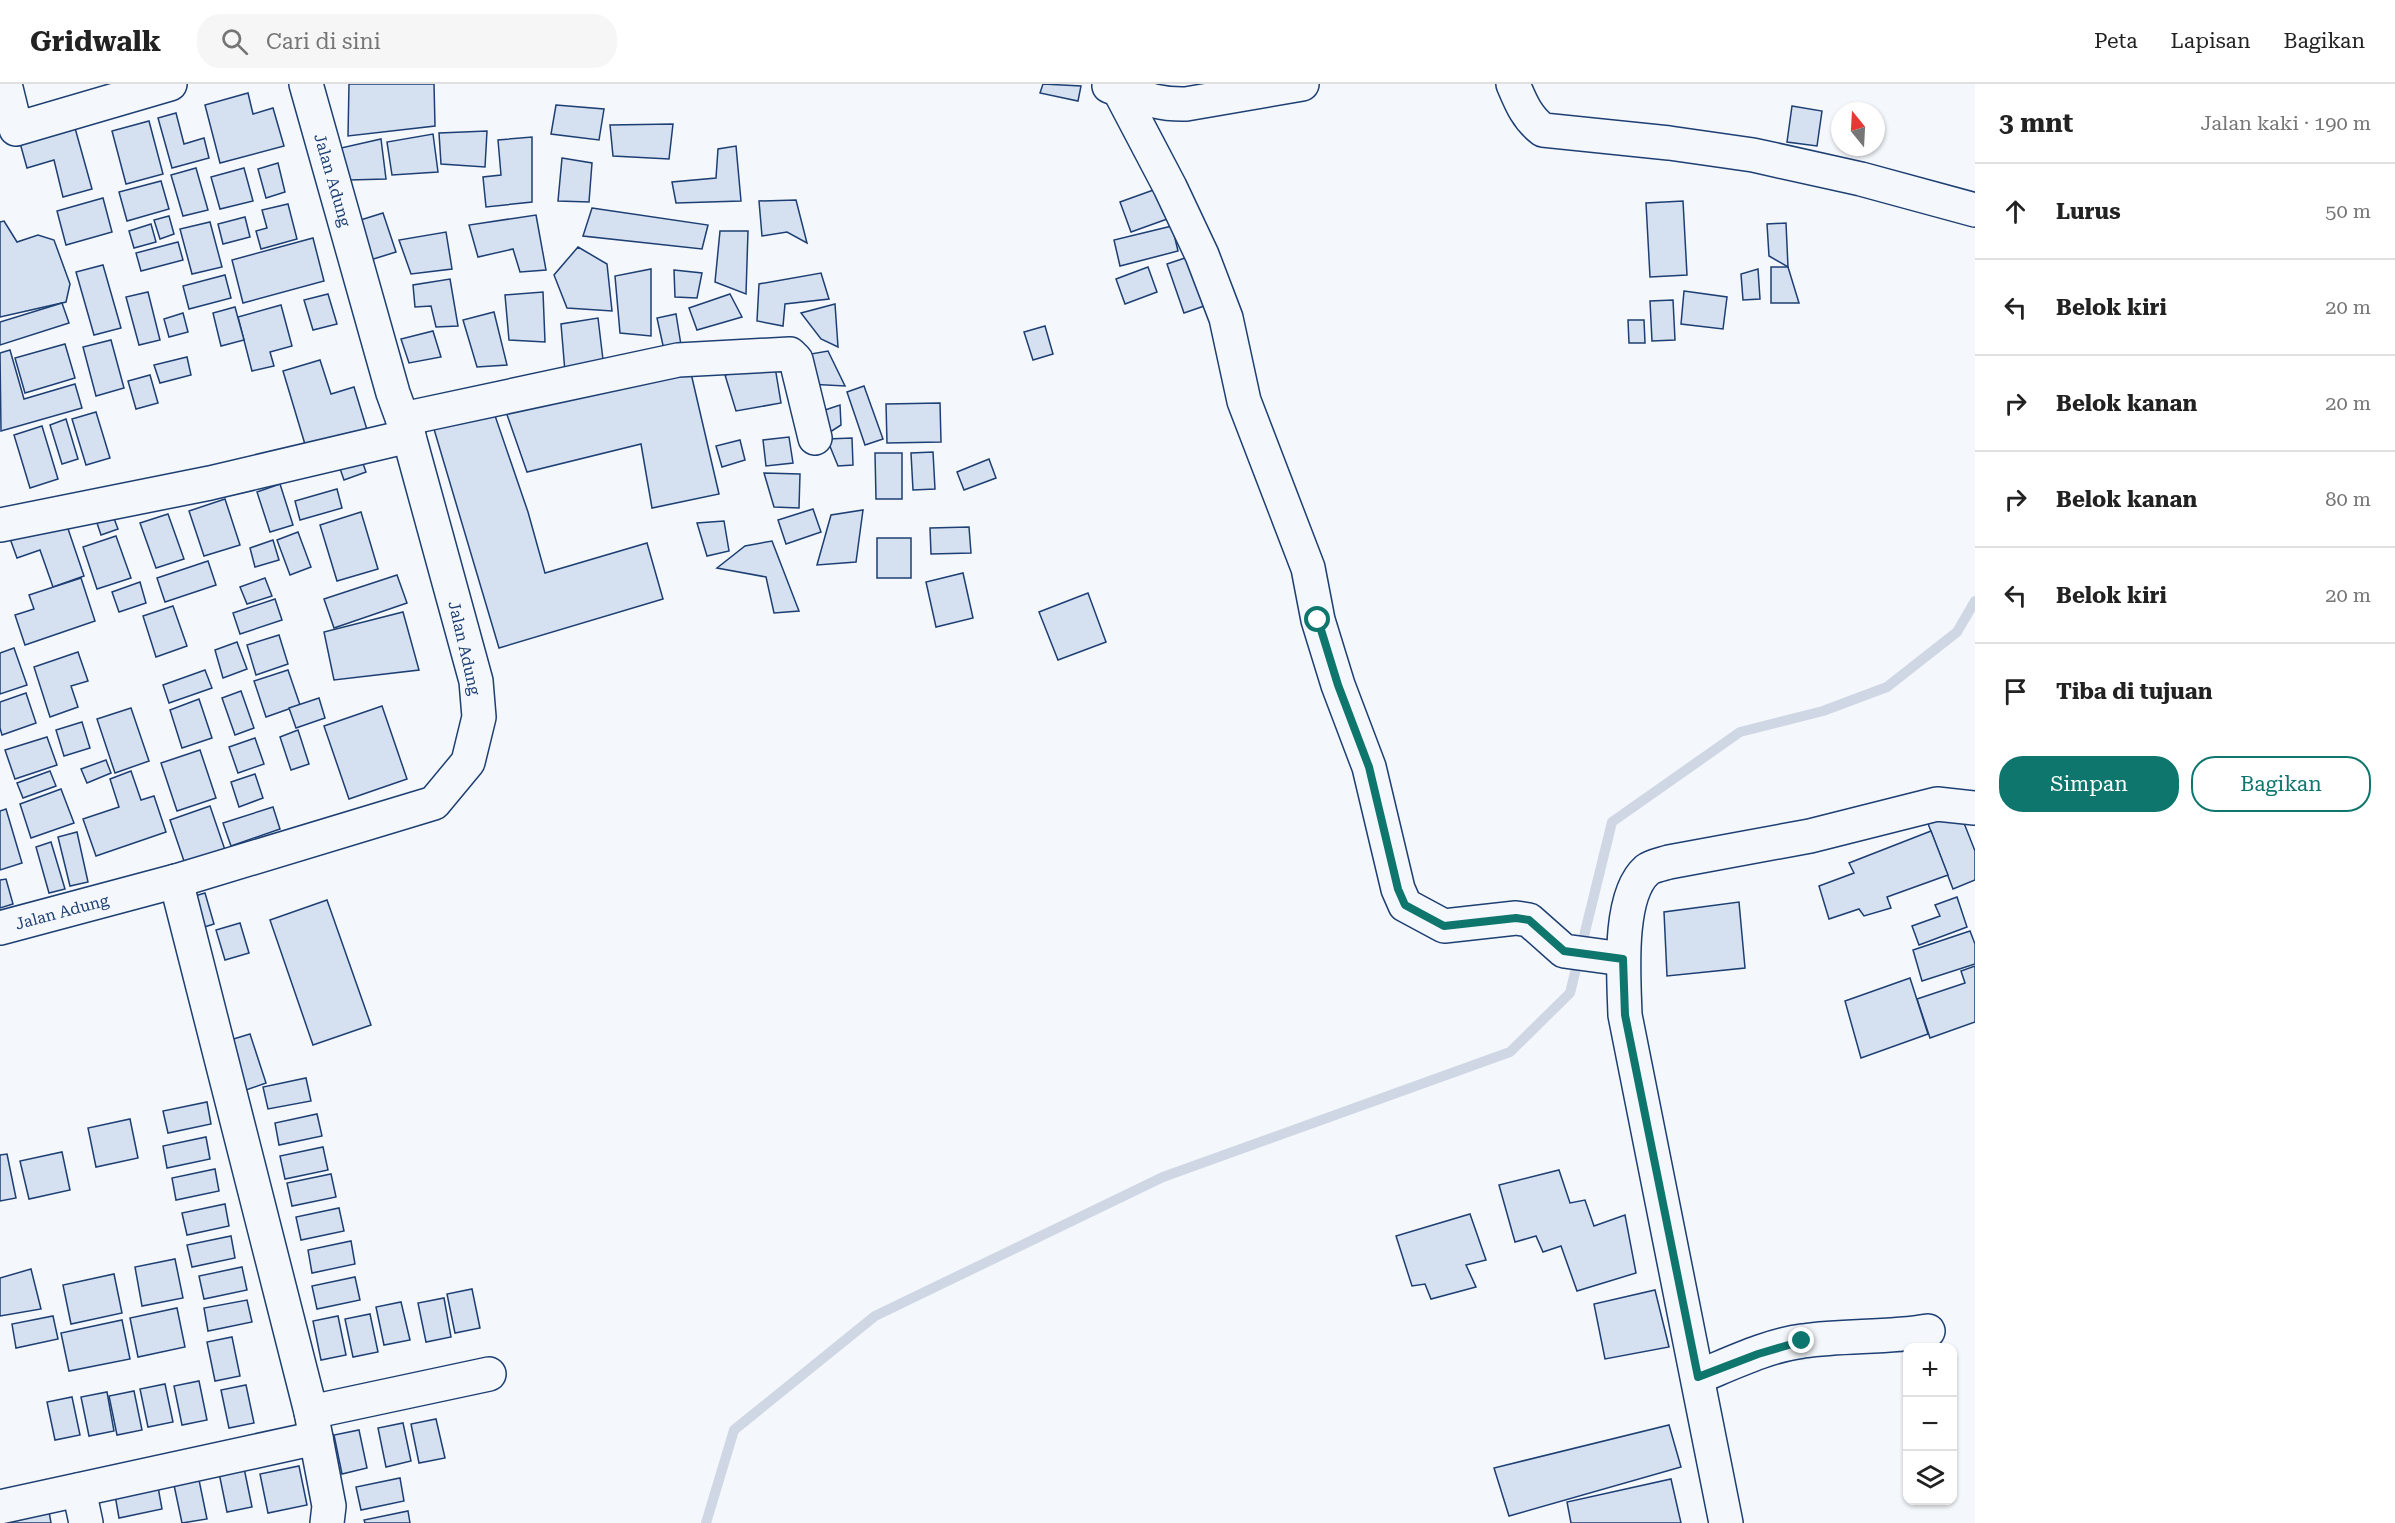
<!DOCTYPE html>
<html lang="id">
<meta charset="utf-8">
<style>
body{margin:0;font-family:"Roboto Serif",serif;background:#f6f6f6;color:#222}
.controls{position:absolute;right:18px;bottom:18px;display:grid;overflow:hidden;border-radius:12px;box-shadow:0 2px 4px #0004}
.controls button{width:54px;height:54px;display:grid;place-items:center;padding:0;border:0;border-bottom:2px solid #e0e0e0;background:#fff;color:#222;font:30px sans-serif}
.compass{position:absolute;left:1831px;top:18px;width:54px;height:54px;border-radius:50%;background:#fff;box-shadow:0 2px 4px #0004;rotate:342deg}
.stop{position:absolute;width:18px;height:18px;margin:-14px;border:4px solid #0f766e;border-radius:50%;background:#fff}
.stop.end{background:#0f766e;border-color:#fff;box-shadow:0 2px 6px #0008}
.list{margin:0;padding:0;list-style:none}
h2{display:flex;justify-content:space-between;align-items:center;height:78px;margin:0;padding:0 24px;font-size:26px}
h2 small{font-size:20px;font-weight:400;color:#767676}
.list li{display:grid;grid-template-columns:39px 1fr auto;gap:18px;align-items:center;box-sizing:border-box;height:96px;padding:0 24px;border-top:2px solid #e0e0e0}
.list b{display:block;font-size:22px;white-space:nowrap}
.list em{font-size:20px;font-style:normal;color:#767676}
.actions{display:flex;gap:12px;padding:18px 24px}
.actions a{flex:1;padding:14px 0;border:2px solid #0f766e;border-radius:24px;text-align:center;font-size:21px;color:#0f766e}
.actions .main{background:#0f766e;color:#fff}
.icon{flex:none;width:33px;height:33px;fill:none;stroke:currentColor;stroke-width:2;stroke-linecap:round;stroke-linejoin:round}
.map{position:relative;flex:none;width:1975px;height:1439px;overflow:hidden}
header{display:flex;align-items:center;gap:36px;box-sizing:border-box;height:84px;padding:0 30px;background:#fff;border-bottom:2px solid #e0e0e0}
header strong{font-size:28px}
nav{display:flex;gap:33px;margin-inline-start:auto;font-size:21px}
.search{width:420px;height:54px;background:#f6f6f6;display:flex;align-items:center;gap:15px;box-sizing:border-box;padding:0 21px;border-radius:24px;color:#767676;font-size:22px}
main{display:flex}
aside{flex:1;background:#fff}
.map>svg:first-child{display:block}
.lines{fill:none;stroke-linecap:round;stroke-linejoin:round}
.stream{stroke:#cfd7e4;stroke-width:10}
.building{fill:#d5e0f0;stroke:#1d3f73;stroke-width:1.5}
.street-casing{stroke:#1d3f73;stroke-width:36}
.secondary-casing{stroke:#1d3f73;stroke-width:36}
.street{stroke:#f4f7fb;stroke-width:33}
.secondary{stroke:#f4f7fb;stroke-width:33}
.route{stroke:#0f766e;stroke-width:8}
.labels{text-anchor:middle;stroke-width:4.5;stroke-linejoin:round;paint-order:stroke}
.street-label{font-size:16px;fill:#1d3f73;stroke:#f4f7fb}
</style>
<header>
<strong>Gridwalk</strong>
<div class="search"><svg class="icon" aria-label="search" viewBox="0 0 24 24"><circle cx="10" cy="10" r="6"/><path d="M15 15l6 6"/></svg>Cari di sini</div>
<nav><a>Peta</a><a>Lapisan</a><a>Bagikan</a></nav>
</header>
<main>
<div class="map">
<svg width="1975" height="1439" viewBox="0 0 1975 1439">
<rect width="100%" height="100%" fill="#f4f7fb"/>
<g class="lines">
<path class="stream" d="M706,1439l28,-93 141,-114 288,-139 347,-125 60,-59 42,-171 128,-90 83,-21 64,-24 70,-55 18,-31"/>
</g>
<g class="building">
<path d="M349,0h85l1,42 -87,10z"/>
<path d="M1043,0l38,2 -3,15 -38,-8z"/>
<path d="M248,9l5,21 20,-6 11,38 -64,17 -15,-58z"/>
<path d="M556,21l48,4 -5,31 -48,-6z"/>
<path d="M1792,22l30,5 -5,35 -30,-4z"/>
<path d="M176,29l8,31 20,-6 5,20 -37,10 -14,-50z"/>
<path d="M149,37l14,53 -37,10 -14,-53z"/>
<path d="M673,40l-4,35 -56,-3 -3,-31z"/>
<path d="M75,44l17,61 -29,8 -9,-37 -27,8 -7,-25z"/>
<path d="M487,47l-2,36 -44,-3 -2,-31z"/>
<path d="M433,50l5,38 -46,3 -5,-33z"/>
<path d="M532,53v65l-46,5 -3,-30 18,-2 -3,-35z"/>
<path d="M381,55l5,40 -37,1 -8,-32z"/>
<path d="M736,62l5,55 -65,2 -4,-21 44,-4 2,-29z"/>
<path d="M562,74l30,5 -3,39 -31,-1z"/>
<path d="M278,79l7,29 -19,6 -8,-29z"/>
<path d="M196,84l12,42 -25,6 -12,-41z"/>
<path d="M244,84l9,33 -33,8 -9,-32z"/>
<path d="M161,97l8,28 -42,12 -8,-29z"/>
<path d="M1159,104l11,30 -39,14 -11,-30z"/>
<path d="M103,114l9,34 -46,13 -9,-34z"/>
<path d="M796,116l11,43 -20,-11 -25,4 -3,-35z"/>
<path d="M1683,117l4,74 -37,2 -4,-74z"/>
<path d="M288,120l9,35 -36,10 -5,-18 11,-3 -5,-18z"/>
<path d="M592,124l116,17 -6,24 -119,-13z"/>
<path d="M383,129l13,39 -29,9 -13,-39z"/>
<path d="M536,131l10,55 -26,2 -7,-23 -35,8 -9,-32z"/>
<path d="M169,132l5,18 -14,5 -6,-19z"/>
<path d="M245,133l5,20 -27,7 -5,-20z"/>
<path d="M4,137l13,21 21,-7 16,5 16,44 -4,18 -66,15v-95z"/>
<path d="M210,138l12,45 -30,7 -12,-45z"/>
<path d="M1786,139l2,44 -19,-11 -2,-32z"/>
<path d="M151,140l5,18 -22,6 -5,-17z"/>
<path d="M1172,142l6,25 -58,15 -6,-26z"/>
<path d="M720,147h28l-2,63 -31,-12z"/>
<path d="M446,148l6,37 -41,5 -12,-34z"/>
<path d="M313,154l11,43 -81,22 -11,-43z"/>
<path d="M178,158l5,18 -42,11 -5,-18z"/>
<path d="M578,163l29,17 5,47 -45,-3 -13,-33z"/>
<path d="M1194,171l16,49 -26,9 -17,-49z"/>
<path d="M103,181l18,63 -27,7 -18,-63z"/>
<path d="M1148,183l9,25 -32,12 -9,-25z"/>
<path d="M1771,183h17l11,36h-28z"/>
<path d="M651,185v67l-31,-3 -5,-57z"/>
<path d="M1758,185l2,30 -17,1 -2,-26z"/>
<path d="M674,186l28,3 -5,25 -22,-1z"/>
<path d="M821,189l8,26 -44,5 -2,22 -26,-5 2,-37z"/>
<path d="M225,191l6,23 -42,11 -6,-23z"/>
<path d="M450,195l8,47 -22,1 -5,-21 -16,1 -2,-22z"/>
<path d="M1684,207l43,6 -4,32 -42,-5z"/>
<path d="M148,208l12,48 -21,5 -13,-48z"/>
<path d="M543,208l2,50 -36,-2 -4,-45z"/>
<path d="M328,210l9,30 -24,6 -9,-30z"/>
<path d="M730,210l12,23 -45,13 -8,-22z"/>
<path d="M1673,216l2,40 -23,1 -2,-40z"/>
<path d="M62,219l7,20 -69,22v-23z"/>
<path d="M835,220l3,43 -17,-8 -20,-26z"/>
<path d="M281,221l11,41 -22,6 4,14 -22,5 -14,-54z"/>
<path d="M235,223l9,33 -23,6 -8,-33z"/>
<path d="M494,228l13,53 -30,2 -14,-47z"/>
<path d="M183,229l5,19 -19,5 -5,-18z"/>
<path d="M676,230l5,31 19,-3 4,13 -38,4 -9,-41z"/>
<path d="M598,234l6,50 -39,4 -4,-48z"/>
<path d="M1628,236h16l1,23h-16z"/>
<path d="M1045,242l8,28 -20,6 -9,-28z"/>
<path d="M433,247l8,26 -32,6 -8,-24z"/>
<path d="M111,256l13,48 -28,8 -13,-49z"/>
<path d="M65,260l10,34 -50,15 -10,-35z"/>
<path d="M10,266l14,49 51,-15 7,24 -81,23 -1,-78z"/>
<path d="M828,267l17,35 -57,-3 -6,-24z"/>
<path d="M187,273l4,18 -31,8 -6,-18z"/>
<path d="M320,276l11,34 23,-7 14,46 -61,18 -24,-80z"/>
<path d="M774,277l7,42 -45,8 -11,-36z"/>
<path d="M690,285l29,125 -67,14 -11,-64 -114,28 -23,-66z"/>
<path d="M150,291l8,28 -22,6 -8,-28z"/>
<path d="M864,302l19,53 -18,6 -18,-53z"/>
<path d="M940,319l1,39 -54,1 -1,-39z"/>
<path d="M491,320l37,108 17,61 102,-30 16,56 -164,49 -68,-229z"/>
<path d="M840,321l1,20 -17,11 -14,-21z"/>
<path d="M96,328l14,46 -24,7 -14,-46z"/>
<path d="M66,335l12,40 -16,5 -12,-39z"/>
<path d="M42,342l16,53 -28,9 -16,-53z"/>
<path d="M789,353l4,26 -27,3 -3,-26z"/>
<path d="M852,354l1,27 -15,1 -11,-27z"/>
<path d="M740,356l5,20 -23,7 -6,-21z"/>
<path d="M933,368l2,37 -22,1 -2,-37z"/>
<path d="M875,369h27v46h-26z"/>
<path d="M360,371l6,17 -22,8 -6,-17z"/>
<path d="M989,375l7,19 -32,12 -7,-18z"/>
<path d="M764,389l36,1 -1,34 -25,-1z"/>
<path d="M280,400l13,41 -23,7 -13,-40z"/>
<path d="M337,405l5,19 -42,12 -5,-19z"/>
<path d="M225,415l15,46 -36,11 -15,-45z"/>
<path d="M109,421l9,24 -17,6 -8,-24z"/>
<path d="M813,425l8,23 -35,12 -8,-24z"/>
<path d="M863,426l-7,52 -39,3 14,-50z"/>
<path d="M361,428l17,57 -41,12 -17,-56z"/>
<path d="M63,430l21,62 -31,11 -13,-37 -23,8 -9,-25z"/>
<path d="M168,430l16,45 -28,9 -16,-45z"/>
<path d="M724,437l5,30 -22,5 -10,-33z"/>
<path d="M969,443l2,26 -40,1 -1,-26z"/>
<path d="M298,448l13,35 -21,8 -13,-35z"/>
<path d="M116,452l15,42 -34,11 -14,-42z"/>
<rect x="877" y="454" width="34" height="40"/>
<path d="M273,456l6,20 -24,7 -5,-19z"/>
<path d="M772,457l27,70 -25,2 -8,-36 -49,-9 28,-22z"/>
<path d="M208,477l8,24 -51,17 -8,-24z"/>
<path d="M963,489l10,45 -37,9 -10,-45z"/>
<path d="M397,491l10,28 -73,25 -10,-29z"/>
<path d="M81,494l14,43 -70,24 -10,-30 19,-6 -5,-14z"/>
<path d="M265,494l7,18 -25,8 -7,-17z"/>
<path d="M140,498l6,21 -27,9 -7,-20z"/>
<path d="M1088,509l18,49 -48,18 -19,-48z"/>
<path d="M275,515l7,21 -42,14 -7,-21z"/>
<path d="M173,522l14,40 -31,11 -13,-41z"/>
<path d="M403,528l16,58 -85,10 -10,-48z"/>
<path d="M279,551l9,29 -32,11 -9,-30z"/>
<path d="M237,558l10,27 -24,9 -8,-28z"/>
<path d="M14,564l13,37 -27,9v-41z"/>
<path d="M78,568l10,29 -17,5 7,21 -28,10 -16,-50z"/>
<path d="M205,586l7,18 -43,15 -6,-18z"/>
<path d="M288,586l12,35 -34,12 -12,-36z"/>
<path d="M241,607l13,37 -19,7 -13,-37z"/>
<path d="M26,609l10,30 -34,12 -2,-7v-26z"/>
<path d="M319,614l6,20 -29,10 -7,-20z"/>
<path d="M199,615l13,39 -30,10 -12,-38z"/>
<path d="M382,622l25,73 -58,20 -25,-73z"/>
<path d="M131,624l18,53 -34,12 -18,-54z"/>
<path d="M82,638l8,26 -26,8 -8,-26z"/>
<path d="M298,646l11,34 -18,6 -11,-33z"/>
<path d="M47,653l10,28 -42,14 -10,-29z"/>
<path d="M255,654l9,26 -26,9 -9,-26z"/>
<path d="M200,666l16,48 -39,13 -16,-48z"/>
<path d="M106,676l5,13 -24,10 -6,-14z"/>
<path d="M50,687l6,15 -33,12 -6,-15z"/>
<path d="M131,687l10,29 13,-4 12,36 -70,24 -13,-37 36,-12 -9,-28z"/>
<path d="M255,690l8,24 -24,9 -8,-25z"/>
<path d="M61,705l13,34 -43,15 -11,-34z"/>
<path d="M1951,706l24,61v29l-22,9 -34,-89z"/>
<path d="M210,722l15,44 -40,14 -15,-44z"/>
<path d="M273,723l7,22 -49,17 -8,-23z"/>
<path d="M6,725l16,54 -22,7v-59z"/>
<path d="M1931,747l17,44 -61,22 4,11 -27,8 -5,-7 -30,10 -10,-33 35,-13 -5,-10z"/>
<path d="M77,748l11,50 -18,4 -12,-49z"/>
<path d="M51,758l14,47 -16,4 -13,-46z"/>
<path d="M6,795l7,25 -13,4v-28z"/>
<path d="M205,809l9,31 -16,5 -10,-31z"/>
<path d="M1957,813l10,30 -48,18 -7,-19 28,-10 -5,-11z"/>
<path d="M327,816l44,125 -58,20 -43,-125z"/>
<path d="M1739,818l6,66 -78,8 -3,-64z"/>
<path d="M240,839l9,30 -24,7 -9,-30z"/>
<path d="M1970,847l5,13v20l-53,17 -9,-31z"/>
<path d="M1975,882v56l-45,16 -13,-39 48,-16 -4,-12z"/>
<path d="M1910,894l18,56 -67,24 -16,-57z"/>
<path d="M250,950l16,49 -23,8 -16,-50z"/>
<path d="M306,994l5,23 -43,8 -5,-22z"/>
<path d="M207,1018l4,22 -43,9 -5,-22z"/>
<path d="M317,1030l5,22 -43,9 -4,-22z"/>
<path d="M130,1035l8,39 -42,9 -8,-39z"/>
<path d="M206,1053l4,22 -43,9 -4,-22z"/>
<path d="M323,1063l5,23 -43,9 -5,-23z"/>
<path d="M62,1068l8,38 -41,9 -9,-38z"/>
<path d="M7,1070l9,44 -16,3v-46z"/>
<path d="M215,1085l4,22 -43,9 -4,-22z"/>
<path d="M1559,1086l11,33 15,-3 9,26 31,-11 11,58 -59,18 -16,-45 -18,6 -7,-16 -21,6 -16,-57z"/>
<path d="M331,1090l5,23 -44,9 -5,-23z"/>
<path d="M225,1120l4,22 -42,9 -5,-22z"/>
<path d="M339,1124l5,23 -43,9 -5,-23z"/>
<path d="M1470,1130l16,46 -20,5 10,22 -45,12 -6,-15 -13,2 -16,-50z"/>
<path d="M231,1152l4,22 -43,9 -5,-22z"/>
<path d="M351,1157l4,23 -43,9 -4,-23z"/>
<path d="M175,1175l8,39 -41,8 -7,-39z"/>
<path d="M242,1183l5,23 -43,9 -5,-23z"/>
<path d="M31,1185l10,40 -41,7v-38z"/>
<path d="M114,1190l8,39 -51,11 -8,-39z"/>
<path d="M355,1193l5,23 -43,9 -5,-23z"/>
<path d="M472,1205l8,39 -25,5 -8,-39z"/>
<path d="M1655,1206l14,57 -64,12 -11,-55z"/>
<path d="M444,1214l7,39 -25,5 -8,-39z"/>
<path d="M247,1216l5,22 -44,9 -4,-23z"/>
<path d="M401,1218l9,38 -26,5 -8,-38z"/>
<path d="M177,1224l8,39 -47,10 -8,-39z"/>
<path d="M370,1230l8,38 -25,5 -8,-38z"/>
<path d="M53,1232l5,23 -42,9 -4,-24z"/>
<path d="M338,1232l8,39 -25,5 -8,-39z"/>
<path d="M122,1236l8,39 -61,12 -8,-38z"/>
<path d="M232,1253l8,39 -25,5 -8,-39z"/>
<path d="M199,1297l8,39 -25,5 -8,-39z"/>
<path d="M165,1300l8,38 -25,5 -8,-38z"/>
<path d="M246,1301l8,38 -25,5 -8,-38z"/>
<path d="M134,1307l8,39 -25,5 -8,-39z"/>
<path d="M107,1308l7,39 -25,5 -8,-39z"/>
<path d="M72,1313l8,38 -25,5 -8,-38z"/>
<path d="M436,1335l9,39 -26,5 -8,-39z"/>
<path d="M403,1339l8,38 -25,6 -8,-39z"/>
<path d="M1669,1341l12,42 -172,49 -15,-48z"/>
<path d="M359,1346l8,38 -25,6 -8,-39z"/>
<path d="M299,1382l8,39 -39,8 -8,-39z"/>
<path d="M244,1384l8,39 -25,5 -8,-39z"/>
<path d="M400,1394l4,23 -43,9 -5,-23z"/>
<path d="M1671,1395l10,44h-110l-4,-21z"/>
<path d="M199,1396l8,39 -25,4 -8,-38z"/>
<path d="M158,1403l4,22 -43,9 -4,-23z"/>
<path d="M48,1422l3,17h-45l-1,-8z"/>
<path d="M408,1427l2,12h-45l-1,-3z"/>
</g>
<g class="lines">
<g class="street-casing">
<g id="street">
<path d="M5,0l11,45 154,-45"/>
<path d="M1513,0c8,19 14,34 30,46l126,13 84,12 108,24 114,31"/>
<path d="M1109,2c28,9 45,19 77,18l116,-20"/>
<path d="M1118,4l52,99 32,68 24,63 18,83 64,167 10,52 20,65 31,82 29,122 7,16 39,21 72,-8 13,2 35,31 59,8"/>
<path d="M403,335l275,-59 112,-6 6,6 19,78"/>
<path d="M0,441l210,-42 199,-47"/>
<path d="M1698,1293c32,-13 71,-32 105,-36 42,-6 84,-3 125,-10"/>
<path d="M311,1328l178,-38"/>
<path d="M316,1354l13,68 -2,17"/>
<path d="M79,1406l7,33"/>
<path d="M0,1423l316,-69 -5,-26 -135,-531"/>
<path d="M1726,1439l-101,-508c-1,-36 -8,-119 22,-145 5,-4 16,-6 22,-8l141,-26 127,-32 38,4"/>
</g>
</g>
<g class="secondary-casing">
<g id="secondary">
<path id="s1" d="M0,844l176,-47 258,-78 34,-41 11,-45 -3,-36 -66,-241 -17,-47 -87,-309"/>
</g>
</g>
<use href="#street" class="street"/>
<use href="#secondary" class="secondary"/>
</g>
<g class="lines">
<path class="route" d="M1318,536l20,65 31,82 29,122 7,16 39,21 72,-8 13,2 35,31 59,8 2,56 73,362 60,-23 44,-13"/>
</g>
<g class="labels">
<g class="street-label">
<text transform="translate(333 96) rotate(74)" y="6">Jalan Adung</text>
<text transform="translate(465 564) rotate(77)" y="6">Jalan Adung</text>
<text dy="6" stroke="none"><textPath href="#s1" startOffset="64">Jalan Adung</textPath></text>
</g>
</g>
</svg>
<div class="controls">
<button>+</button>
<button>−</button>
<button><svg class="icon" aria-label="layers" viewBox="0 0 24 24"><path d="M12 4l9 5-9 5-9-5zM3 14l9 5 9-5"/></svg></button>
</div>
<svg class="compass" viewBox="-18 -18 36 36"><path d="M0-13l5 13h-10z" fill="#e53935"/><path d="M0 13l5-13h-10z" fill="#767676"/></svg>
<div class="stop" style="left:1318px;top:536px"></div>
<div class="stop end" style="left:1802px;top:1257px"></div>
</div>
<aside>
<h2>3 mnt<small>Jalan kaki · 190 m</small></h2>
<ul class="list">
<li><svg class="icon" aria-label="ahead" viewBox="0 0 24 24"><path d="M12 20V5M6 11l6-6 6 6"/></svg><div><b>Lurus</b></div><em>50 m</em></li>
<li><svg class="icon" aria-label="left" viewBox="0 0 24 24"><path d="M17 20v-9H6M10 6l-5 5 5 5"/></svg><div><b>Belok kiri</b></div><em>20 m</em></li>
<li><svg class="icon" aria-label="right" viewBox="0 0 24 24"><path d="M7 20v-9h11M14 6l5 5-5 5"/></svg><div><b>Belok kanan</b></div><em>20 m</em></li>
<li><svg class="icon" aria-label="right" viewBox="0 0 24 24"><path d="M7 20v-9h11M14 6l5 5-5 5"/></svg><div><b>Belok kanan</b></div><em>80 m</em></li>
<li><svg class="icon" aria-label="left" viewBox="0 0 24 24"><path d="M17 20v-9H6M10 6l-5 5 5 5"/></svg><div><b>Belok kiri</b></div><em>20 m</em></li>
<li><svg class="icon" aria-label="arrive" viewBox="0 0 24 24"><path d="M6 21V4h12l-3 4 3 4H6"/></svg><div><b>Tiba di tujuan</b></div></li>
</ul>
<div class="actions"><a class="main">Simpan</a><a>Bagikan</a></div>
</aside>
</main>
